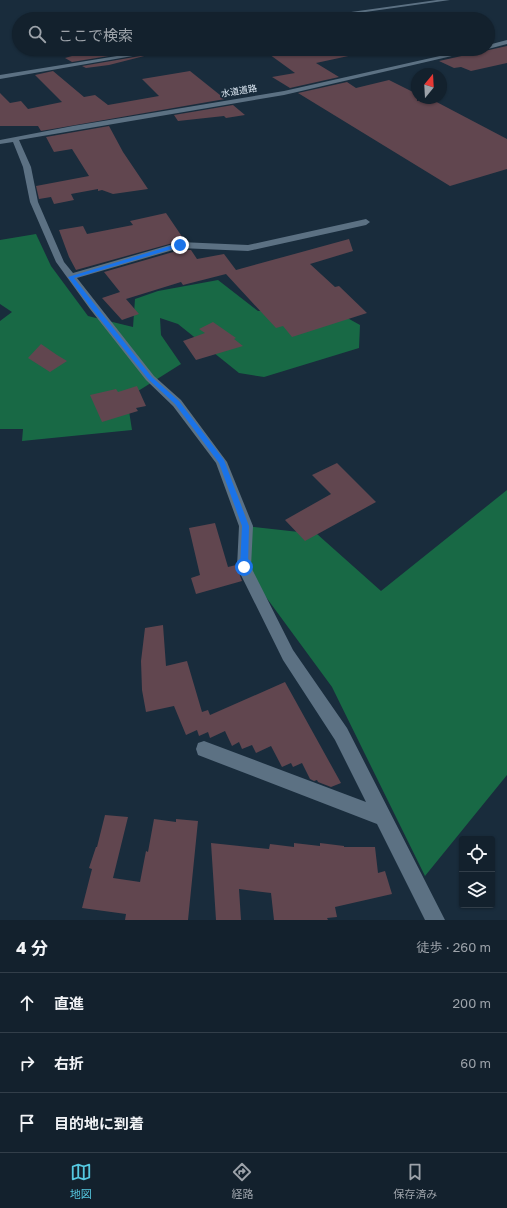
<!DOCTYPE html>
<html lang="ja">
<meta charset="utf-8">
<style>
body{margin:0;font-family:"Golos Text","Noto Sans JP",sans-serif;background:#1c2935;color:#f1f3f6}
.controls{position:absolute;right:12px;bottom:12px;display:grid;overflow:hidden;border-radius:4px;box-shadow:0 1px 3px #0004}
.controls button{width:36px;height:36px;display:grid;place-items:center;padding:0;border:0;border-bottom:1px solid #323e49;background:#13212d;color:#f1f3f6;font:20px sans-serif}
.compass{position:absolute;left:411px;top:68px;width:36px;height:36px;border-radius:50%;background:#13212d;box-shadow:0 1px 3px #0004;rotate:18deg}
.stop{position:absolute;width:12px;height:12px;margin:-9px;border:3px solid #1a73e8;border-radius:50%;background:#fff}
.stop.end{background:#1a73e8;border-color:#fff;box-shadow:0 1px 4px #0008}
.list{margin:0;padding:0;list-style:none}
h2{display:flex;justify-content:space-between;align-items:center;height:52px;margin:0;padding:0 16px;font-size:17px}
h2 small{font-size:13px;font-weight:400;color:#9da3aa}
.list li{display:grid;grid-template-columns:26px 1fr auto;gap:12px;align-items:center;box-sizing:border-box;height:60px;padding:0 16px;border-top:1px solid #323e49}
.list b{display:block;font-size:15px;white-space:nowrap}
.list em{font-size:13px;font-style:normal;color:#9da3aa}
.icon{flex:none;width:22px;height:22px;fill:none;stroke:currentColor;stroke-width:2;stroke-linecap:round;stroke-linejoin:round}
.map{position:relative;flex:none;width:507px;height:920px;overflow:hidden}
.search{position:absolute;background:#13212d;box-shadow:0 1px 3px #0004;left:12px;right:12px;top:12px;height:44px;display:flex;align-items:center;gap:10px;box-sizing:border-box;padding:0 14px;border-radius:22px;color:#9da3aa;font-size:15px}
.sheet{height:232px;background:#13212d}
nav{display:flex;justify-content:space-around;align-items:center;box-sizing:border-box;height:56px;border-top:1px solid #323e49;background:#13212d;font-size:11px;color:#9da3aa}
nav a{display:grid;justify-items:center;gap:2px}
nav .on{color:#56c9e1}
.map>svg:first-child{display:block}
.forest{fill:#186945}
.building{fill:#61464f}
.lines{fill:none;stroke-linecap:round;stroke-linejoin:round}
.minor{fill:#5c7183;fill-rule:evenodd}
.route{fill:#1a73e8}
.labels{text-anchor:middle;stroke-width:4;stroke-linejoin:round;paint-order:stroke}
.far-street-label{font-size:9px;fill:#deeaf5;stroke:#192c3c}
</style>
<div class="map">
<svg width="507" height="920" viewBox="0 0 507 920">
<rect width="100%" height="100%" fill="#192c3c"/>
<g class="forest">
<path d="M36,234l15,32 37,50 45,11 2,-28 23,-8 60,-11 40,31 75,-1 27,15 -1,23 -95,29 -25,-4 -61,-49 -18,-6 1,17 20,29 -54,34 5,32 -110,11 1,-12h-23v-108l12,-9 -12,-8v-64z"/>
<path d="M507,490v285l-82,101 -93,-189 -88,-120 2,-41 71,8 64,57z"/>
</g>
<g class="building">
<path d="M507,46v17l-36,8 -10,-4 -7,1 -15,-7z"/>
<path d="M69,49h82l-79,13 -7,-4 14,-4z"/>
<path d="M262,49h91v6l-37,8 23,14 -49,11 -18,-11 23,-4z"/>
<path d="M152,54l-43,11 -23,3 -4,-2z"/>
<path d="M53,71l31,26 11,-2 13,10 51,-9 -17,-17 48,-8 35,28 -184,32 -3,-5h-38v-33l10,10 11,-2 7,8 34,-7 -27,-27z"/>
<path d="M389,80l28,14v7l12,-3 78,41v30l-57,17 -152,-93 49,-11 9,6z"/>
<path d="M233,105l12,10 -19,3 -2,-2 -46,5 -4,-6z"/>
<path d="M109,126l14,26 25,37 -35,5 -11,-4 -4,1v-2l-27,5 3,6 -20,4 -3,-7 -12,2 -3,-13 53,-10 -17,-27 -18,3 -8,-15z"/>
<path d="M166,213l19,28h-5l-104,29 -7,-13 -10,-27 24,-4 4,8 46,-9 -3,-4z"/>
<path d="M349,239l4,12 -43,13 25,23 4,-1 28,27 -75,24 -9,-11 -7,2 -50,-54 -43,11 -2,-3 -55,17 13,15 -17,6 -20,-22 18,-6 -16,-20 76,-22h11l6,9 27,-5 12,16z"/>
<path d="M213,322l23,16 -2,1 9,7 -47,14 -13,-19 22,-8 -6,-4z"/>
<path d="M41,344l16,11 10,6 -17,11 -22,-14z"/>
<path d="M137,386l9,20 -10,2 2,3 -36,11 -12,-27 26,-6 2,3z"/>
<path d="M337,463l39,39 -71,39 -20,-21 46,-26 -19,-19z"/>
<path d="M215,523l13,44 8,-2 6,16 -46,13 -5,-16 9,-3 -11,-47z"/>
<path d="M163,625l3,41 21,-5 15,51 6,-2 2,5 75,-33 56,101 -10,4 -13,-5 -1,-2 -3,1 -4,-2 -8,-16 -9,4 -2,-4 -9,4 -11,-21 -15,7 -4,-8 -10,4 -3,-7 -7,4 -7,-15 -15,7 -2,-6 -9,4 -2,-6 -11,5 -12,-29 -28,6 -4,-22 -1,-29 4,-33z"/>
<path d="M105,815l23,2 -15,61 27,4 6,-31 2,1 6,-33 22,3v-3l22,2 -10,99h-63l1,-6 -44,-6 10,-39 -3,-1 7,-21h1z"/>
<path d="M211,843l58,6 1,-5 24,3v-4l26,3v-3l24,3v1h31l3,26 7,-2 7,23 -57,13 2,10 -10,1 1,2h-54l-3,-27 -32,-4 2,31h-25z"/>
</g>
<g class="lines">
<g class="minor">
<path d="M437,0h13l-134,19h-15z"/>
<path d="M507,40v4l-19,5v-4z"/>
<path d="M160,49h13l-173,30v-4z"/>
<path d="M471,49h11l-198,46 -265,45 12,27 7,35 26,60 9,11 107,-31 68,3 118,-26 4,3 -4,3 -118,26 -68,-3 -103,30 77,98 27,24 46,62 26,64 -2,41 42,83 54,78 98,192h-20l-48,-96 -179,-69 -2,-6 2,-6 6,-2 162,61 -31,-62 -52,-80 -46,-93 2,-41 -23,-63 -43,-57 -27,-26 -56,-71 -34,-47 -26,-60 -7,-35 -10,-25 -13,2v-4l73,-14 211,-35z"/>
</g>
</g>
<path class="route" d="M180,243l2,3 -108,32 78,99 27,24 45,59 25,66 -1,41 -4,3 -4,-3 2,-41 -23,-63 -44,-59 -27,-25 -57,-71 -23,-31z"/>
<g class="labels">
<g class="far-street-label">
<text transform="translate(239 91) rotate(-10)" y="3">水道道路</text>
</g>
</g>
</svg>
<div class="controls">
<button><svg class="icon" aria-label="locate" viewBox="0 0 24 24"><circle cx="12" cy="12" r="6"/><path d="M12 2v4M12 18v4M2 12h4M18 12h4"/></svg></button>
<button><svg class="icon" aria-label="layers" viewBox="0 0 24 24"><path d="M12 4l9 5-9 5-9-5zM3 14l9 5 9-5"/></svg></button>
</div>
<svg class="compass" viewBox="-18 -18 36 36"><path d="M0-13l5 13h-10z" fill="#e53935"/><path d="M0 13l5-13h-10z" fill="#9da3aa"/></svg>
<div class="stop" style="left:244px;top:567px"></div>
<div class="stop end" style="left:180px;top:245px"></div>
<div class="search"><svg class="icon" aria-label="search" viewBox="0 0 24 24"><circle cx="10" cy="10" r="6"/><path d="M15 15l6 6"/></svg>ここで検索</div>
</div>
<section class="sheet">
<h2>4 分<small>徒歩 · 260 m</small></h2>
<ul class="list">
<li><svg class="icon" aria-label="ahead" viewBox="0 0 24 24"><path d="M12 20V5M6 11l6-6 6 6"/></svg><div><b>直進</b></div><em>200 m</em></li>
<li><svg class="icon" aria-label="right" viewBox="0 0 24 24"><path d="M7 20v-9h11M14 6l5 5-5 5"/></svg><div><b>右折</b></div><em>60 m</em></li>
<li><svg class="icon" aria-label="arrive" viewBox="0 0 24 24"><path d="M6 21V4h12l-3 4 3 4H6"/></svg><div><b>目的地に到着</b></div></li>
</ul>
</section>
<nav>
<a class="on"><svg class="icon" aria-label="map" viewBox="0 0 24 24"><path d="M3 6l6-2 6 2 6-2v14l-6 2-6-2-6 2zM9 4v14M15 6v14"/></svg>地図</a>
<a><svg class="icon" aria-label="directions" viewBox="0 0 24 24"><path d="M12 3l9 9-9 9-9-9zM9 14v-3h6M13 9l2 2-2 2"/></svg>経路</a>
<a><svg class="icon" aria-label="saved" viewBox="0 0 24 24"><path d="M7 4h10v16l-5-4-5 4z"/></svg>保存済み</a>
</nav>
